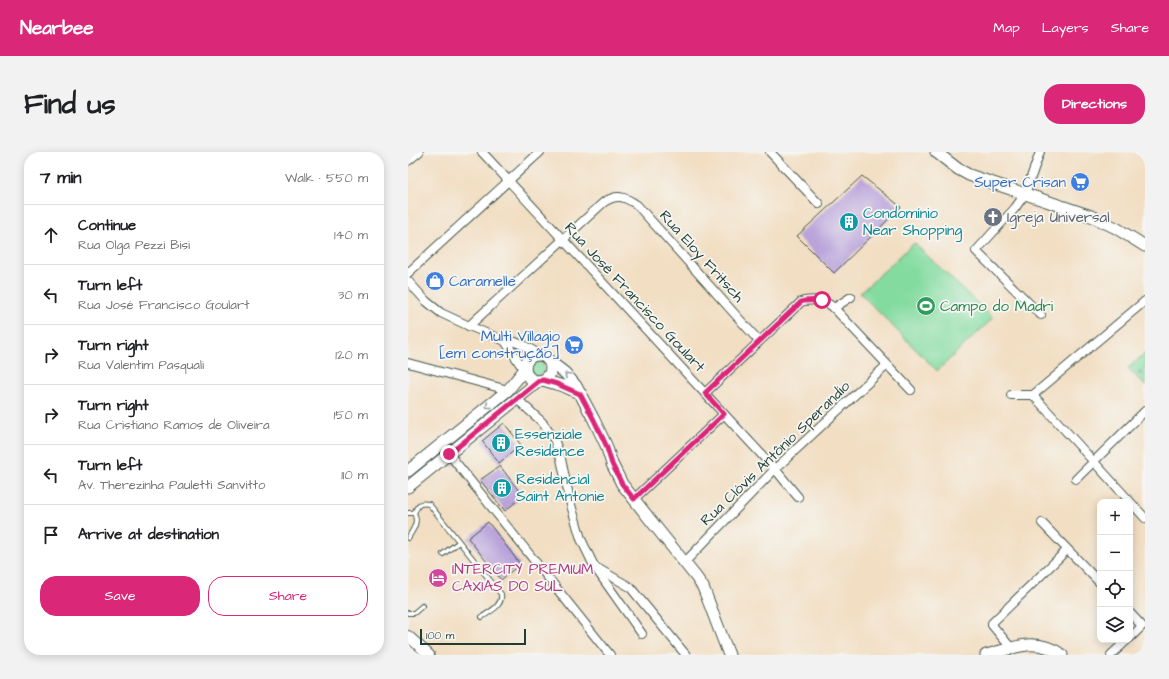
<!DOCTYPE html>
<meta charset="utf-8">
<style>
body{margin:0;font-family:"Architects Daughter",sans-serif;background:#f2f2f2;color:#202124}
.controls{position:absolute;right:12px;bottom:12px;display:grid;overflow:hidden;border-radius:8px;box-shadow:0 2px 10px #0003}
.controls button{width:36px;height:36px;display:grid;place-items:center;padding:0;border:0;border-bottom:1px solid #e0e0e0;background:#fff;color:#202124;font:20px sans-serif}
.scale{position:absolute;left:12px;bottom:10px;width:106px;box-sizing:border-box;padding-left:4px;border:2px solid #1f3d34;border-top:0;font-size:11px;line-height:14px;white-space:nowrap;color:#1f3d34;-webkit-text-stroke:3px #f6f6f2;paint-order:stroke}
.stop{position:absolute;width:12px;height:12px;margin:-9px;border:3px solid #db2777;border-radius:50%;background:#fff}
.stop.end{background:#db2777;border-color:#fff;box-shadow:0 1px 4px #0008}
.list{margin:0;padding:0;list-style:none}
h2{display:flex;justify-content:space-between;align-items:center;height:52px;margin:0;padding:0 16px;font-size:17px}
h2 small{font-size:13px;font-weight:400;color:#757577}
.list li{display:grid;grid-template-columns:26px 1fr auto;gap:12px;align-items:center;box-sizing:border-box;height:60px;padding:0 16px;border-top:1px solid #e0e0e0}
.list b{display:block;font-size:15px;white-space:nowrap}
.list p{margin:0;font-size:13px;white-space:nowrap;color:#757577}
.list em{font-size:13px;font-style:normal;color:#757577}
.actions{display:flex;gap:8px;padding:12px 16px}
.actions a{flex:1;padding:9px 0;border:1px solid #db2777;border-radius:16px;text-align:center;font-size:14px;color:#db2777}
.actions .main{background:#db2777;color:#fff}
.icon{flex:none;width:22px;height:22px;fill:none;stroke:currentColor;stroke-width:2;stroke-linecap:round;stroke-linejoin:round}
.map{position:relative;flex:none;width:737px;height:503px;overflow:hidden;border-radius:16px}
header{display:flex;align-items:center;gap:24px;box-sizing:border-box;height:56px;padding:0 20px;background:#db2777;color:#fff}
header strong{font-size:19px}
nav{display:flex;gap:22px;margin-inline-start:auto;font-size:14px}
.intro{display:flex;align-items:center;justify-content:space-between;box-sizing:border-box;height:96px;padding:0 24px}
h1{margin:0;font-size:28px}
.button{padding:10px 18px;border-radius:16px;background:#db2777;color:#fff;font-size:14px;font-weight:700}
main{display:flex;gap:24px;padding:0 24px}
aside{flex:1;background:#fff;border-radius:16px;box-shadow:0 2px 10px #0003}
.map>svg:first-child{display:block}
.grass{fill:#83dba0;stroke:#518c6a}
.cemetery{fill:url(#cemetery-stones);stroke:#518c6a}
.building{fill:#baa3da}
.lines{fill:none;stroke-linecap:round;stroke-linejoin:round}
.service-casing{stroke:#3f5549;stroke-width:6}
.minor-casing{stroke:#3f5549;stroke-width:10}
.tertiary-casing{stroke:#3f5549;stroke-width:12}
.secondary-casing{stroke:#3f5549;stroke-width:13}
.service{stroke:#fff;stroke-width:4}
.minor{stroke:#fff;stroke-width:8}
.tertiary{stroke:#fff;stroke-width:10}
.secondary{stroke:#fff;stroke-width:11}
.oneway{stroke:#8f9e9a}
.route{stroke:#db2777;stroke-width:5}
.labels{text-anchor:middle;stroke-width:3.5;stroke-linejoin:round;paint-order:stroke}
.shop-label{font-size:15px;fill:#366cbe;stroke:#f6f6f2;text-anchor:end}
.culture-label{font-size:15px;fill:#0d838f;stroke:#f6f6f2;text-anchor:start}
.worship-label{font-size:15px;fill:#5b616d;stroke:#f6f6f2;text-anchor:start}
.street-label{font-size:15px;fill:#1f3d34;stroke:#f6f6f2}
.leisure-label{font-size:15px;fill:#27864d;stroke:#f6f6f2;text-anchor:start}
.hotel-label{font-size:15px;fill:#b23c85;stroke:#f6f6f2;text-anchor:start}
</style>
<header>
<strong>Nearbee</strong>
<nav><a>Map</a><a>Layers</a><a>Share</a></nav>
</header>
<div class="intro"><h1>Find us</h1><a class="button">Directions</a></div>
<main>
<aside>
<h2>7 min<small>Walk · 550 m</small></h2>
<ul class="list">
<li><svg class="icon" aria-label="ahead" viewBox="0 0 24 24"><path d="M12 20V5M6 11l6-6 6 6"/></svg><div><b>Continue</b><p>Rua Olga Pezzi Bisi</p></div><em>140 m</em></li>
<li><svg class="icon" aria-label="left" viewBox="0 0 24 24"><path d="M17 20v-9H6M10 6l-5 5 5 5"/></svg><div><b>Turn left</b><p>Rua José Francisco Goulart</p></div><em>30 m</em></li>
<li><svg class="icon" aria-label="right" viewBox="0 0 24 24"><path d="M7 20v-9h11M14 6l5 5-5 5"/></svg><div><b>Turn right</b><p>Rua Valentim Pasquali</p></div><em>120 m</em></li>
<li><svg class="icon" aria-label="right" viewBox="0 0 24 24"><path d="M7 20v-9h11M14 6l5 5-5 5"/></svg><div><b>Turn right</b><p>Rua Cristiano Ramos de Oliveira</p></div><em>150 m</em></li>
<li><svg class="icon" aria-label="left" viewBox="0 0 24 24"><path d="M17 20v-9H6M10 6l-5 5 5 5"/></svg><div><b>Turn left</b><p>Av. Therezinha Pauletti Sanvitto</p></div><em>110 m</em></li>
<li><svg class="icon" aria-label="arrive" viewBox="0 0 24 24"><path d="M6 21V4h12l-3 4 3 4H6"/></svg><div><b>Arrive at destination</b></div></li>
</ul>
<div class="actions"><a class="main">Save</a><a>Share</a></div>
</aside>
<div class="map">
<svg width="737" height="503" viewBox="0 0 737 503">
<defs>
<pattern id="cemetery-stones" width="16" height="16" patternUnits="userSpaceOnUse"><rect width="16" height="16" fill="#83dba0"/><path d="M2 7V4a2 2 0 0 1 4 0v3zM10 15v-3a2 2 0 0 1 4 0v3z" fill="#6bb383"/></pattern>
</defs>
<rect width="100%" height="100%" fill="#f6f6f2"/>
<filter id="ink" filterUnits="userSpaceOnUse"><feTurbulence type="fractalNoise" baseFrequency=".025" numOctaves="2"/><feDisplacementMap in="SourceGraphic" scale="8" xChannelSelector="R" yChannelSelector="G"/><feConvolveMatrix kernelMatrix="1 2 1 2 8 2 1 2 1" color-interpolation-filters="sRGB"/></filter>
<filter id="wash" filterUnits="userSpaceOnUse"><feTurbulence type="fractalNoise" baseFrequency=".012" numOctaves="4" result="noise"/><feDisplacementMap in="SourceGraphic" scale="16" xChannelSelector="R" yChannelSelector="G"/><feGaussianBlur stdDeviation="0.9" result="paint"/><feColorMatrix in="noise" values="0 0 0 0 0 0 0 0 0 0 0 0 0 0 0 0 0 1.4 0 .05"/><feComposite in="paint" operator="in"/></filter>
<g filter="url(#wash)">
<rect width="100%" height="100%" fill="#f2dec2"/>
<g class="grass">
<path d="M506,91l79,75 -56,53 -77,-78z"/>
<circle cx="128" cy="216" r="8"/>
</g>
<path class="cemetery" d="M737,201v33l-17,-18z"/>
<g id="blocks">
<g class="building">
<path d="M454,24l39,31 -67,66 -37,-37z"/>
<path d="M96,271l17,22 -22,18 -17,-22z"/>
<path d="M92,314l23,30 -18,15 -25,-31z"/>
<path d="M80,370l32,42 -19,16 -33,-42z"/>
</g>
</g>
</g>
<g filter="url(#ink)">
<use href="#blocks" fill-opacity="0" stroke="#3f5549" stroke-width="1"/>
<g class="lines">
<g class="service-casing">
<g id="service">
<path d="M0,361h6c5,9 -1,17 -6,25"/>
<path d="M6,361c4,-8 5,-11 15,-9l72,90c2,11 -10,17 -19,23"/>
<path d="M35,402l16,-12"/>
<path d="M0,461h6l8,-7"/>
</g>
</g>
<g class="minor-casing">
<g id="minor">
<path d="M74,0l242,262 51,55 23,28"/>
<path d="M362,0l49,52"/>
<path d="M632,0l-15,42 -10,14 -39,43 65,64"/>
<path d="M0,9l11,-9"/>
<path d="M0,121l132,-121"/>
<path d="M0,129l18,20 15,12 28,13 36,15 10,1 10,4 16,9"/>
<path d="M426,156l17,-11"/>
<path d="M61,174l135,-124c13,-8 20,-6 33,3l122,136"/>
<path d="M97,189l15,23 5,4"/>
<path d="M0,211l100,27"/>
<path d="M297,241l96,-91 3,-1c14,-1 18,-3 30,7l77,82"/>
<path d="M603,243h22l112,123"/>
<path d="M625,243l112,-94"/>
<path d="M109,247l25,23 12,17 7,20 10,46 10,34 13,27 48,68"/>
<path d="M41,302l161,201"/>
<path d="M668,327l69,-68"/>
<path d="M226,347l90,-85"/>
<path d="M634,371l58,60"/>
<path d="M277,410l90,-93 112,-104"/>
<path d="M189,416l33,19 56,68"/>
<path d="M722,461l12,13 -12,12"/>
<path d="M604,497l-20,-24v-2l75,-73"/>
<path d="M703,503l16,-15"/>
</g>
</g>
<g class="tertiary-casing">
<path id="tertiary" d="M0,484l21,19"/>
</g>
<g class="secondary-casing">
<g id="secondary">
<path d="M528,0l22,17 11,6 122,41 25,12 29,18"/>
<circle cx="130" cy="216" r="13"/>
<path d="M140,208l17,13 11,13 18,34 12,25 6,19 10,20 30,38 44,55 7,10 26,68"/>
<path d="M135,228l20,6 18,8"/>
<path d="M0,319l100,-81 17,-21"/>
<path d="M0,335l131,-106"/>
<path d="M578,503c29,-7 49,-19 76,0"/>
</g>
</g>
<use href="#service" class="service"/>
<use href="#minor" class="minor"/>
<use href="#tertiary" class="tertiary"/>
<use href="#secondary" class="secondary"/>
</g>
<defs><path id="oneway-chevron" d="M-2-3.5L2.5 0L-2 3.5" fill="none" stroke-width="1.6" stroke-linecap="round" stroke-linejoin="round"/></defs>
<g class="oneway">
<use href="#oneway-chevron" transform="translate(159 223) rotate(-135)"/>
<use href="#oneway-chevron" transform="translate(80 254) rotate(141)"/>
</g>
</g>
<g class="lines" filter="url(#ink)">
<path class="route" d="M41,302l90,-73 4,-1 14,4 23,10 14,26 12,25 6,19 10,20 12,15 90,-85 -19,-21 96,-91 3,-1 18,-1"/>
</g>
<defs>
<g id="supermarket-disc" transform="scale(1)"><circle r="9.5" fill="#3f7fe0" stroke="#f6f6f2"/><path d="M-6-5.5h2.5l.6 2H6L4.5 2H-2.5L-4.4-4H-6ZM-1.5 3.2a1.3 1.3 0 1 0 .1 0ZM3 3.2a1.3 1.3 0 1 0 .1 0Z" fill="#fff"/></g>
<g id="church-disc" transform="scale(1)"><circle r="9.5" fill="#6b7280" stroke="#f6f6f2"/><path d="M-1.2-6h2.4v3.5h3.3v2.4h-3.3V6h-2.4V-.1h-3.3v-2.4h3.3Z" fill="#fff"/></g>
<g id="building-disc" transform="scale(1)"><circle r="9.5" fill="#0f9aa8" stroke="#f6f6f2"/><path d="M-4-6H4V6H1V3H-1V6H-4ZM-2.5-4.3h1.7v1.8h-1.7ZM.8-4.3h1.7v1.8H.8ZM-2.5-1h1.7V.8h-1.7ZM.8-1h1.7V.8H.8Z" fill="#fff"/></g>
<g id="shop-disc" transform="scale(1)"><circle r="9.5" fill="#3f7fe0" stroke="#f6f6f2"/><path d="M-5-2.5h2.3a2.7 3.5 0 0 1 5.4 0H5L5.5 6h-11ZM-1.5-2.5h3a1.5 2.3 0 0 0-3 0Z" fill="#fff"/></g>
<g id="stadium-disc" transform="scale(1)"><circle r="9.5" fill="#2e9e5b" stroke="#f6f6f2"/><path d="M0-5a6.5 5 0 1 0 0 10a6.5 5 0 1 0 0-10ZM-3.5-1.8h7v3.6h-7Z" fill="#fff"/></g>
<g id="hotel-disc" transform="scale(1)"><circle r="9.5" fill="#d1479c" stroke="#f6f6f2"/><path d="M-6-4.5h1.5V1H6V5H4.5V3h-9V5H-6ZM-4 0a1.8 1.8 0 1 1 3.6 0ZM.5 0V-2.5h3Q6-2.5 6 0Z" fill="#fff"/></g>
</defs>
<g fill-rule="evenodd">
<use href="#supermarket-disc" x="672" y="30"/>
<use href="#church-disc" x="585" y="65"/>
<use href="#building-disc" x="441" y="70"/>
<use href="#shop-disc" x="27" y="129"/>
<use href="#stadium-disc" x="518" y="154"/>
<use href="#supermarket-disc" x="166" y="193"/>
<use href="#building-disc" x="93" y="291"/>
<use href="#building-disc" x="94" y="336"/>
<use href="#hotel-disc" x="30" y="426"/>
</g>
<g class="labels">
<g class="shop-label">
<text x="658" y="35">Super Crisan</text>
<text x="41" y="134" text-anchor="start">Caramelle</text>
<text x="152" y="189">Multi Villagio<tspan x="152" dy="17">[em construção]</tspan></text>
</g>
<g class="culture-label">
<text x="455" y="66">Condomínio<tspan x="455" dy="17">Near Shopping</tspan></text>
<text x="107" y="287">Essenziale<tspan x="107" dy="17">Residence</tspan></text>
<text x="108" y="332">Residencial<tspan x="108" dy="17">Saint Antonie</tspan></text>
</g>
<g class="worship-label">
<text x="599" y="70">Igreja Universal</text>
</g>
<g class="street-label">
<text transform="translate(294 104) rotate(48)" y="5">Rua Eloy Fritsch</text>
<text transform="translate(227 145) rotate(47)" y="5">Rua José Francisco Goulart</text>
<text transform="translate(367 301) rotate(-44)" y="5">Rua Clóvis Antônio Sperandio</text>
</g>
<g class="leisure-label">
<text x="532" y="159">Campo do Madri</text>
</g>
<g class="hotel-label">
<text x="44" y="422">INTERCITY PREMIUM<tspan x="44" dy="17">CAXIAS DO SUL</tspan></text>
</g>
</g>
</svg>
<div class="controls">
<button>+</button>
<button>−</button>
<button><svg class="icon" aria-label="locate" viewBox="0 0 24 24"><circle cx="12" cy="12" r="6"/><path d="M12 2v4M12 18v4M2 12h4M18 12h4"/></svg></button>
<button><svg class="icon" aria-label="layers" viewBox="0 0 24 24"><path d="M12 4l9 5-9 5-9-5zM3 14l9 5 9-5"/></svg></button>
</div>
<div class="scale">100 m</div>
<div class="stop" style="left:414px;top:148px"></div>
<div class="stop end" style="left:41px;top:302px"></div>
</div>
</main>
